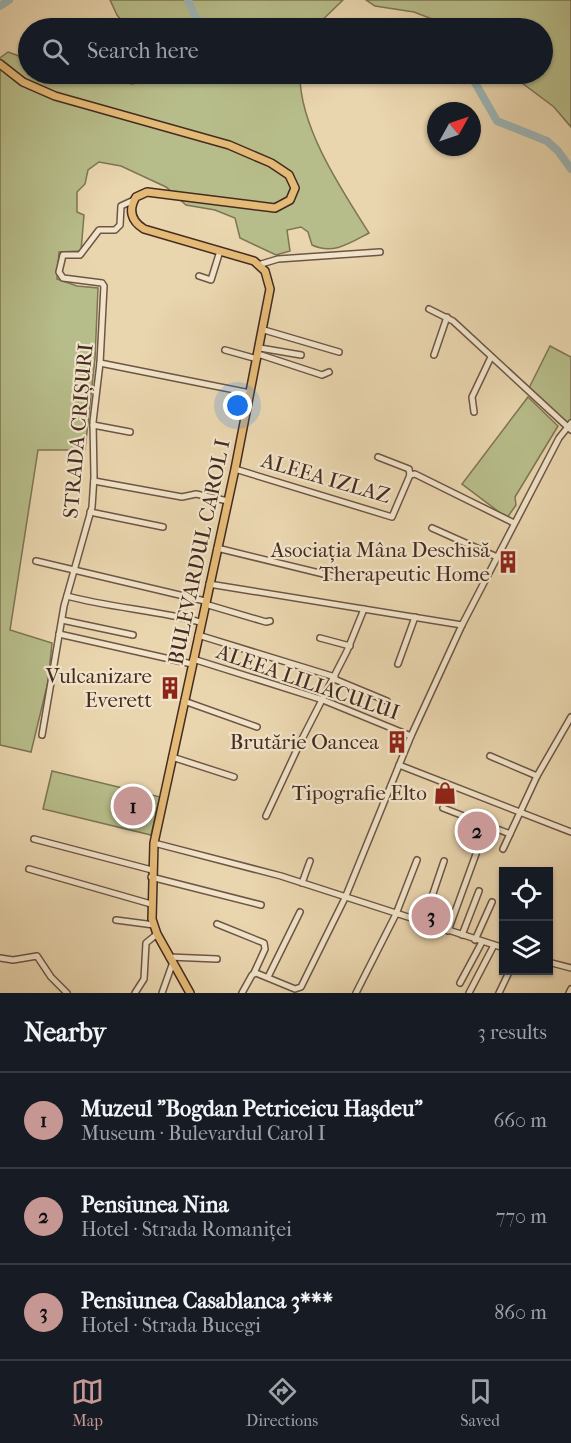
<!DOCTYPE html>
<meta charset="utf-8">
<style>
body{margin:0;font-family:"IM FELL French Canon",serif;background:#242831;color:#f1f3f6}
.controls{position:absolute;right:18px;bottom:18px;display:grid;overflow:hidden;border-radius:0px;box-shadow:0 2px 4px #0004}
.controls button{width:54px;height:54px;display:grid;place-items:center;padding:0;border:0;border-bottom:2px solid #363941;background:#171b24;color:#f1f3f6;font:30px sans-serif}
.compass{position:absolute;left:427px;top:102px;width:54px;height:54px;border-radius:50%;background:#171b24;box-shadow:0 2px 4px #0004;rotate:50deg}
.you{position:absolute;left:238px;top:406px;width:21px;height:21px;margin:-15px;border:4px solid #fff;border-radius:50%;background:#1a73e8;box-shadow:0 0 0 9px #1a73e833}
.badge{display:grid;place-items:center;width:39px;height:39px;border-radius:50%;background:#c59692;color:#111;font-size:20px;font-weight:700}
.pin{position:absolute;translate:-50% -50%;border:3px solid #fff;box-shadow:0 2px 6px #0006}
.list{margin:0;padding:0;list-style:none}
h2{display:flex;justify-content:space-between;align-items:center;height:78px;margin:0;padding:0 24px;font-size:26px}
h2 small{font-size:20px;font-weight:400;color:#9ea1a6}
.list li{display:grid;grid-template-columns:39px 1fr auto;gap:18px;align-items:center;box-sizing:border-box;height:96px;padding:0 24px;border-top:2px solid #363941}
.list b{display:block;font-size:22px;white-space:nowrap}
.list p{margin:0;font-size:20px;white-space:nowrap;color:#9ea1a6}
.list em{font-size:20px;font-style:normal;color:#9ea1a6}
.icon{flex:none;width:33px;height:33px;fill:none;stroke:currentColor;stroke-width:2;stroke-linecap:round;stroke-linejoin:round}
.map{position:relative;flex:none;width:571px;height:993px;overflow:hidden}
.search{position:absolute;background:#171b24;box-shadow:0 2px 4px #0004;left:18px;right:18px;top:18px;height:66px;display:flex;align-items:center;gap:15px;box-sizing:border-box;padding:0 21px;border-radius:33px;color:#9ea1a6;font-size:22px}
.sheet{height:366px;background:#171b24}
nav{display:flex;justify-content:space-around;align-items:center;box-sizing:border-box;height:84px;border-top:2px solid #363941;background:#171b24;font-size:16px;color:#9ea1a6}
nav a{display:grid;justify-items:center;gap:3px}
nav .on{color:#c59692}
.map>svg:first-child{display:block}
.green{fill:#b7bd8a;stroke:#7e7456;stroke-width:1.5}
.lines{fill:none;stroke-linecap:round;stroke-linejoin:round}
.river{stroke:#9db5b6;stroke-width:8}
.minor-casing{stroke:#6e5645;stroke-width:8}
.major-casing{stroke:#452b22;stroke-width:10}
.minor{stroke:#f1e4ca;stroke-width:5}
.major{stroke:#e4ba77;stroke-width:7}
.labels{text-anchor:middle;stroke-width:4.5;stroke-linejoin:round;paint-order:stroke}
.street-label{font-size:21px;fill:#452b22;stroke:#f1e4ca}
.poi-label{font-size:21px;fill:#452b22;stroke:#f1e4ca;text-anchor:end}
</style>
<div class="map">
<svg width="571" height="993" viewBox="0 0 571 993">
<rect width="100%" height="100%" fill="#e9d5ae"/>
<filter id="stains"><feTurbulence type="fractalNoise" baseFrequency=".00333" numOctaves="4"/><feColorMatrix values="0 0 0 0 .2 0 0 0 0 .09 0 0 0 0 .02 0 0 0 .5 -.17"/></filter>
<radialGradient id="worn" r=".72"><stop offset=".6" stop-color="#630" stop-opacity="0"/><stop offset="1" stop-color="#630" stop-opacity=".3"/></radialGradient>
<g class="green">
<path d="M110,0h233l-29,28h-186l-11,-13z"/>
<path d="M366,0h205v127l-17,-20 -44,-33h32v-46h-87l-41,-16 -39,-6z"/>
<path d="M8,52l20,7v15l93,3 10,7 19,-3 6,-7h144c-1,52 41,115 69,159 -19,10 -36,22 -57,12l-4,-13 -7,-5 -14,3 3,21 -14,4 -36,-17 -5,-20 -20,-8 -29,-5 -20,-18 -45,-21 -22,-4 -11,8 -3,14 -8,8v20l7,3 -3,36 -22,1 -2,27 20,7 21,2 -3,71 -10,91h-47l-28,180 42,13 -4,39 -17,70 -31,-7v-687z"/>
<path d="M550,346l21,11v63l-4,4 -38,-36z"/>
<path d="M528,397l30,29 -43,71 1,8 -9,13 -45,-34z"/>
<path d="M52,771l108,26 -9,38 -108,-26z"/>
</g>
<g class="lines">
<g class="river">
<path d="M188,0l12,28"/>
<path d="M0,6l9,-6"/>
<path d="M401,74l9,2 22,-2"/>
<path d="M470,74l27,47 50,20 11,10 13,18"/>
</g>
<g class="minor-casing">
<g id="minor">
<path d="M258,265l20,-6 102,-7"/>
<path d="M199,276l12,4 9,-29"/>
<path d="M429,309l24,12 118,109"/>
<path d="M264,330l75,22"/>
<path d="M260,348l41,7"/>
<path d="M225,350l32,9"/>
<path d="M258,354l64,21 7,-3"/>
<path d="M434,355l13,-38"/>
<path d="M100,363l150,30"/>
<path d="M474,412l-2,-15 19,-40"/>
<path d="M93,425l37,7"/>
<path d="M378,457l31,12 1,6"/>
<path d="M235,469l157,48 18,-42"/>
<path d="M410,475l5,-1 99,49"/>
<path d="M94,481l88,16 14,-3 32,7"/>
<path d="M90,512l73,15"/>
<path d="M432,528l65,29"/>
<path d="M217,548l127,31"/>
<path d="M36,561l169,40"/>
<path d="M209,584l253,41"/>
<path d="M67,596c44,12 89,14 133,26"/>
<path d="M205,604l61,18 4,-1"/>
<path d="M62,620l71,15"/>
<path d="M59,634l133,30"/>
<path d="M198,635l137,42"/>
<path d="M320,638l30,8"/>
<path d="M193,659l130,41 88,36"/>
<path d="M398,664l17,-47"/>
<path d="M334,679l53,22"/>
<path d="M184,701l73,26"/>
<path d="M42,735l22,-129 28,-99 2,-30 -1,-55 7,-59 4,-77 -2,-3 -39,-5 -4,-6 4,-17h17l19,-25h16l5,-5 1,-19 13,-6"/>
<path d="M490,756l47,20"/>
<path d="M172,757l62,20"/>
<path d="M399,765l172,67"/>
<path d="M443,808l67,26"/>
<path d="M266,816l34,-73 47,-92 17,-42"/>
<path d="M34,839l118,31"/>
<path d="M154,843l127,33 223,72"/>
<path d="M503,849l34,-73 34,-59"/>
<path d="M29,869l122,35"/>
<path d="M151,877l110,28"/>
<path d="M302,883l8,-22"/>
<path d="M116,920l38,5"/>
<path d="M423,923l21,-62"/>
<path d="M217,924l47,19 1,6 -11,24"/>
<path d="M448,931l32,-88"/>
<path d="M462,935l17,-44"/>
<path d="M475,940l17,-38"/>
<path d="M169,957l48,2"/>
<path d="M0,958l13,2 24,-4 14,21 16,16"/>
<path d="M548,962l23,6"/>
<path d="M268,977l32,-65"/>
<path d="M460,983l22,-41"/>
<path d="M135,993l9,-14 2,-36 11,-9"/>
<path d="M162,993l11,-31"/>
<path d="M242,993l10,-18 4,-2 39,16 6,-2 44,-89 66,-162 51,-111 97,-187 12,-15"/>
<path d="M356,993l40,-79 21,-54"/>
<path d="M469,993l25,-48"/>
<path d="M499,993l11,-23"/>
<path d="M569,993l2,-4"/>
</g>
</g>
<g class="major-casing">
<path id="major" d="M0,64l23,18 32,14 174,49 42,18 18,12 6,13 -5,12 -15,8 -128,-16 -11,5c-8,13 -5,24 8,32l110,32 11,10 5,18 -35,180 -81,374 -2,76 5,15 33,59"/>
</g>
<use href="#minor" class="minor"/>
<use href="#major" class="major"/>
</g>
<defs>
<g id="building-bare" transform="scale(1.8)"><path d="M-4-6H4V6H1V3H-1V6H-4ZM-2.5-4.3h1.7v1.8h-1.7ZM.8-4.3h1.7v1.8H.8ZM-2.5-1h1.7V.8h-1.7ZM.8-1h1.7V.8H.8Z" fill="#8f2418" stroke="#f1e4ca" stroke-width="2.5" paint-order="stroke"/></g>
<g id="shop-bare" transform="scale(1.8)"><path d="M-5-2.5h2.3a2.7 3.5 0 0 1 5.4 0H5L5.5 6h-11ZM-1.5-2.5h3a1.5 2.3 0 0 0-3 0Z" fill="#8f2418" stroke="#f1e4ca" stroke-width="2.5" paint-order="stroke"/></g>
</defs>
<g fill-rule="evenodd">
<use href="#building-bare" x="508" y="562"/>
<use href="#building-bare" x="170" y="688"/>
<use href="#building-bare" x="397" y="742"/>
<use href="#shop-bare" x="445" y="793"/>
</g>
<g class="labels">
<g class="street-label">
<text transform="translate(78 431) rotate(-85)" y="7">STRADA CRIȘURI</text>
<text transform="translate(326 478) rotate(16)" y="7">ALEEA IZLAZ</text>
<text transform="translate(199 552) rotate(-78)" y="7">BULEVARDUL CAROL I</text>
<text transform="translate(308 682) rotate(19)" y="7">ALEEA LILIACULUI</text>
</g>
<g class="poi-label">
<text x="490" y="557">Asociația Mâna Deschisă<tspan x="490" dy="24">Therapeutic Home</tspan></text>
<text x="152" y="683">Vulcanizare<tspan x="152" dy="24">Everett</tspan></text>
<text x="379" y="749">Brutărie Oancea</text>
<text x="427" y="800">Tipografie Elto</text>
</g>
</g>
<rect width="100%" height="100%" filter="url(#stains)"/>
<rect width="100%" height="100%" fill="url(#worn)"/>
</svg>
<div class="controls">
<button><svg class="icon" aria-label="locate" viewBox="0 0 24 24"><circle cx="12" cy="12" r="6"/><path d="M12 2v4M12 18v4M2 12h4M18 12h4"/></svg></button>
<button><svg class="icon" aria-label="layers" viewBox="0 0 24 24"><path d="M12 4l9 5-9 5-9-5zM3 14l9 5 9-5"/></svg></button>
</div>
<svg class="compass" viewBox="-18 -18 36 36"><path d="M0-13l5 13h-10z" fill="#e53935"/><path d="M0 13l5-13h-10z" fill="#9ea1a6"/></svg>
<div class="you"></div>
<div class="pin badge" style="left:133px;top:806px">1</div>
<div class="pin badge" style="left:477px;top:831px">2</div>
<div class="pin badge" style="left:431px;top:916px">3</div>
<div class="search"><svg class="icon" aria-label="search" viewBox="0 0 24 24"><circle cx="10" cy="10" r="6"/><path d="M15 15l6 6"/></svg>Search here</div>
</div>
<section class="sheet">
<h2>Nearby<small>3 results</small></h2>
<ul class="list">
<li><span class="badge">1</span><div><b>Muzeul &quot;Bogdan Petriceicu Hașdeu&quot;</b><p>Museum · Bulevardul Carol I</p></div><em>660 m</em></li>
<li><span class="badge">2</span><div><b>Pensiunea Nina</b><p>Hotel · Strada Romaniței</p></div><em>770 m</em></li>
<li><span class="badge">3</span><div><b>Pensiunea Casablanca 3***</b><p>Hotel · Strada Bucegi</p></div><em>860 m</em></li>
</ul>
</section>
<nav>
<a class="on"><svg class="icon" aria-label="map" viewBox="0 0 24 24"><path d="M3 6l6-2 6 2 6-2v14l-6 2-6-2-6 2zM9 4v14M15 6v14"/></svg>Map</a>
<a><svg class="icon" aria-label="directions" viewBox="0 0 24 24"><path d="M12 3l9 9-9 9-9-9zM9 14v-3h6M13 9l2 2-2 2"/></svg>Directions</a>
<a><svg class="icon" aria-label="saved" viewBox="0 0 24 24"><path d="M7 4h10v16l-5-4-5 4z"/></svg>Saved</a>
</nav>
